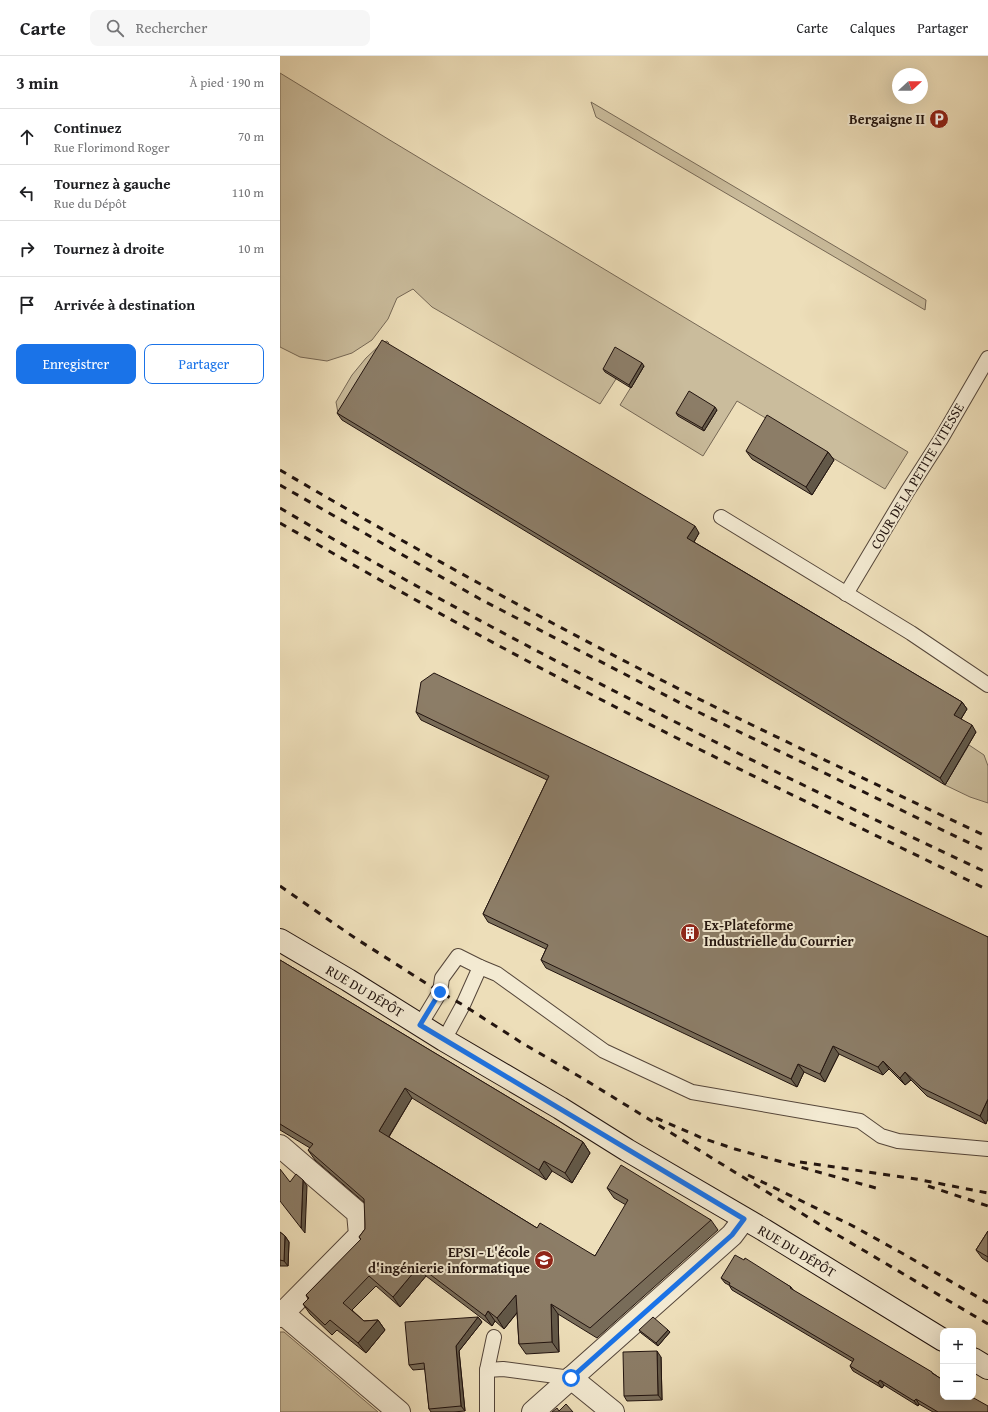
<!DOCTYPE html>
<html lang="fr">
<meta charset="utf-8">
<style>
body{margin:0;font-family:"Gentium Book Plus",serif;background:#f6f6f6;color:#202124}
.controls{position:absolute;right:12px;bottom:12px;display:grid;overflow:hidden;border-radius:8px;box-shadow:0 4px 16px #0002}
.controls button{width:36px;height:36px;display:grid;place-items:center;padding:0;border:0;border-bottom:1px solid #e0e0e0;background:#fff;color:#202124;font:20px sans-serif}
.compass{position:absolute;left:612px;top:12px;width:36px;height:36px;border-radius:50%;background:#fff;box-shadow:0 4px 16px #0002;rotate:69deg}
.stop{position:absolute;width:12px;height:12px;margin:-9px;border:3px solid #1a73e8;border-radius:50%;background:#fff}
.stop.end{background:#1a73e8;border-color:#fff;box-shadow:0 1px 4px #0008}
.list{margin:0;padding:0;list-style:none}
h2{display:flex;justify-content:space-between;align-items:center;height:52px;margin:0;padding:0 16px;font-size:17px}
h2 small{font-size:13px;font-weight:400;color:#757577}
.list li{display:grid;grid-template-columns:26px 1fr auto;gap:12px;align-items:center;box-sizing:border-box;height:56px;padding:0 16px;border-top:1px solid #e0e0e0}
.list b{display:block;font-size:15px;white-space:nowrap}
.list p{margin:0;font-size:13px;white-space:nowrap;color:#757577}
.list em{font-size:13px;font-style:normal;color:#757577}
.actions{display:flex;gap:8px;padding:12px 16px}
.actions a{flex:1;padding:9px 0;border:1px solid #1a73e8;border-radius:8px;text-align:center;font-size:14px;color:#1a73e8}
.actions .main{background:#1a73e8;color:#fff}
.icon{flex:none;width:22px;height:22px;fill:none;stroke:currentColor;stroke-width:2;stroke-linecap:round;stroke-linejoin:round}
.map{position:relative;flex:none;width:708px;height:1356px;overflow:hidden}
header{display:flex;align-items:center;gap:24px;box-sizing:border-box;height:56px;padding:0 20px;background:#fff;border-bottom:1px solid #e0e0e0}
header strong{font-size:19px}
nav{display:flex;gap:22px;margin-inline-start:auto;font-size:14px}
.search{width:280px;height:36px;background:#f6f6f6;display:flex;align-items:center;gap:10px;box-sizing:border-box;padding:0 14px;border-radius:8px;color:#757577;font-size:15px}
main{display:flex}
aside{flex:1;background:#fff}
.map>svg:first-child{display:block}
.green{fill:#cabc9c;stroke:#766856}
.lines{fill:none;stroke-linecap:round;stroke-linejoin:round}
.lane-casing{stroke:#55463a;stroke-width:16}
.street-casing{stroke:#55463a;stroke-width:24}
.secondary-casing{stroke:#22140f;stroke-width:24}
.lane{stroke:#f3ead2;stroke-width:14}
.street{stroke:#f3ead2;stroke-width:22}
.secondary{stroke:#f3ead2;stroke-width:22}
.rail{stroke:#22140f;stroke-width:3;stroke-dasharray:7 7;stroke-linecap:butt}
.wall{fill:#786c59;stroke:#22140f}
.shaded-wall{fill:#625848;stroke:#22140f}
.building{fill:#8c7d67;stroke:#22140f}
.route{stroke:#1a73e8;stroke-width:5}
.labels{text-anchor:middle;stroke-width:4;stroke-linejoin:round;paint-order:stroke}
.poi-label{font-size:14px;font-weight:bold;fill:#22140f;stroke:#f3ead2;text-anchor:end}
.street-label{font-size:14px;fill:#22140f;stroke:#f3ead2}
</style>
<header>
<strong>Carte</strong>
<div class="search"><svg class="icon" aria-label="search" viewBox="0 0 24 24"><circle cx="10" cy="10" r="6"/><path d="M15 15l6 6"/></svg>Rechercher</div>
<nav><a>Carte</a><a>Calques</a><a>Partager</a></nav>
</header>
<main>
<aside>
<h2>3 min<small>À pied · 190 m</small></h2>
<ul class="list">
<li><svg class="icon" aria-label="ahead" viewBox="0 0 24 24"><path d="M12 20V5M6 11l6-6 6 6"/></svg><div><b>Continuez</b><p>Rue Florimond Roger</p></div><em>70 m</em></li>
<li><svg class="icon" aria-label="left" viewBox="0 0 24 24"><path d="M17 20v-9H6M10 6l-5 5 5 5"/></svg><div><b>Tournez à gauche</b><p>Rue du Dépôt</p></div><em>110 m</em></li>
<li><svg class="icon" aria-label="right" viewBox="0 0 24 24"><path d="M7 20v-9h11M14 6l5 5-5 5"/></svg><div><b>Tournez à droite</b></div><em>10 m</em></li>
<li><svg class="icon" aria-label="arrive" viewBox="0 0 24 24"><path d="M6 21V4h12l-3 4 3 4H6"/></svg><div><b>Arrivée à destination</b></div></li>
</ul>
<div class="actions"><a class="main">Enregistrer</a><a>Partager</a></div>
</aside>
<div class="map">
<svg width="708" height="1356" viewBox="0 0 708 1356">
<rect width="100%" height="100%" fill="#eddeb9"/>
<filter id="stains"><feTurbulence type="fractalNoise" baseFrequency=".005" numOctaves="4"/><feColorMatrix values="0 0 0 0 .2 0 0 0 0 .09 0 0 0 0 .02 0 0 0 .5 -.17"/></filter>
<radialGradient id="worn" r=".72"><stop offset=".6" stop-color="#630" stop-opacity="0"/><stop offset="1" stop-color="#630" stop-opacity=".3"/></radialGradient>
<g class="green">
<path d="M0,17l108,66 520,313 -23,37 -148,-88 -34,55 -83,-51 24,-39 -28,13 -16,25 -168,-97 -19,-18 -16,9 -9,21 -16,21 -20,13 -25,8 -27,-4 -20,-10z"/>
<path d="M311,46l335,198 -1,10 -329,-193z"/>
<path d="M107,285l2,2 -51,70 -2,-11 16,-27 14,-17 16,-15z"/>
<path d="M689,689l15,10 4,11v37l-18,-6 -25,-12z"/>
<path d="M0,1276h4l94,80h-98z"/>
</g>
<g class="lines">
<g class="lane-casing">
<g id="lane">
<path d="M441,461l190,116 77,52"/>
<path d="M566,538l61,-102 34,-53 47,-81"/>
<path d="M140,969l20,-33 2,-14 16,-22 22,11 17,7 107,77 88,41 168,29 21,15 17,5 90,8"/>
<path d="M164,984l19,-35 17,-38"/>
<path d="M207,1314l16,-1 68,9"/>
<path d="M207,1356v-42l7,-33"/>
</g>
</g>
<g class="street-casing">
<g id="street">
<path d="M0,1090l78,67 2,22 -80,81"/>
<path d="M0,1255l119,101"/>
<path d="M291,1322l42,34"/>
<path d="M253,1356l199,-177 12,-16"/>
</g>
</g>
<g class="secondary-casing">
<g id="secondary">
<path d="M0,884l68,40 96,60 116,68 67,42 137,80 179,110"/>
<path d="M693,1303l15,9"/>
</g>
</g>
<use href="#lane" class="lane"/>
<use href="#street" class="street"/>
<use href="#secondary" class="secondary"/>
<g class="rail">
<path d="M0,414c136,80 274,156 415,227 97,48 195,94 293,140"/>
<path d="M0,429l200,114 210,109 298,144"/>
<path d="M0,452c229,135 467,252 708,365"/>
<path d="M0,467c96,55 193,110 291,161 138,72 278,138 417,206"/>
<path d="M0,830l75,52 85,54 23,13 59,38 60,35 237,146 169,100"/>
<path d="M376,1062l46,20 33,11 141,39"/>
<path d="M520,1106l116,17 72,14"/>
<path d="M468,1119l103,50 49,27 88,51"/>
<path d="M648,1130l60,20"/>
</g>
</g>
<g class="wall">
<path d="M364,310l-13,22 -26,-16 -2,-3z"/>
<path d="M437,354l-13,21 -26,-15 -2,-3z"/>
<path d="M57,357l362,120 -5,9 268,160 5,7 -6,10 15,13 -31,53 -603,-365z"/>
<path d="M466,395l82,1 6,8 -22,35 -60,-36z"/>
<path d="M136,656l572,225 -2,187 -59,-28 -16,-16 -6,5 -16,-16 -6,6 -44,-21 -14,28 -21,-10 -7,15 -251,-119 -5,-8 5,-11 -58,-27 -5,-8 64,-134 -126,-60z"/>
<path d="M0,904l303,182 7,11 -18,30 -20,-12 -6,9 -134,-82 -23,39 148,91 58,28 31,-51 -12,-7 -7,-10 104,32 7,10 -121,108 -39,-24 1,38 -33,2 -7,-10 -2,-31 -13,16 -9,-8 -3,5 -66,-50 -26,31 -24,-21 -24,24 12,11 14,-1 7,10 -19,23 -29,-23 -5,5 -22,-21 -7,-10 5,-5 -2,-4 55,-55 -2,-3 6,-8v-26l-50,-43 -7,-10 2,-2 -30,-18z"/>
<path d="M708,1175v31l-6,-4 -6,-8z"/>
<path d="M0,1176l5,4 4,6 -1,24h-8z"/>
<path d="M464,1204l47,27 3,4 140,83 54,38h-55l-14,-8 -1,2 -34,-21 -2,3 -29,-17 -3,-5 3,-4 -121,-72 -3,-5 -4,-2 -4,-5z"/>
<path d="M198,1261l4,5 -23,29 6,60 -12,1h-22l-2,-3 -4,-40 -12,1 -4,-5z"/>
<path d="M359,1274h29l2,2 -12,14 -17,-13z"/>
<path d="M381,1301l1,43 -35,1 -3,-5z"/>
</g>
<g class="shaded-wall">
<path d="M362,307l2,3 -13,22 -2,-3z"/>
<path d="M435,351l2,3 -13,21 -2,-3z"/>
<path d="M548,396l6,8 -22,35 -6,-8z"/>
<path d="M415,470l4,7 -7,12 -5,-7z"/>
<path d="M682,646l5,7 -8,13 -5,-7z"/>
<path d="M692,669l4,7 -31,53 -5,-7z"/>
<path d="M553,990l6,8 -14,28 -5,-8z"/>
<path d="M603,1005l6,8 -6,6 -5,-8z"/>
<path d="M518,1008l6,8 -7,15 -6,-8z"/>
<path d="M625,1016l6,8 -6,5 -5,-7z"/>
<path d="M125,1032l7,10 -26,43 -7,-10z"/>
<path d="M708,1043v20l-2,5 -6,-8z"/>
<path d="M303,1086l7,11 -18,30 -7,-10z"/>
<path d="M264,1105l8,10 -6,9 -7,-10z"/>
<path d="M23,1124l4,6 -2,47 -4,-5z"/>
<path d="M5,1180l4,6 -1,24 -4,-5z"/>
<path d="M139,1210l7,10 -26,31 -7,-10z"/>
<path d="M236,1239l7,10 -19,24 -7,-11z"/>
<path d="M271,1248l7,10 1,38 -7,-10z"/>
<path d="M208,1255l7,10 -3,5 -7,-10z"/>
<path d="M198,1261l4,5 -23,29 6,60 -4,-5 -5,-60z"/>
<path d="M98,1264l7,10 -19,23 -8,-10z"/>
<path d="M388,1274l2,2 -12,14 -2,-3z"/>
<path d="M377,1295l4,6 1,43 -4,-5z"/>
<path d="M600,1324l4,5 -2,3 -4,-5z"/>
<path d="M636,1343l3,5 -1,2 -4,-5z"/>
</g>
<g class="building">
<path d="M102,284l313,186 -8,12 275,164 -8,13 18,10 -32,53 -603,-365z"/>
<path d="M335,291l27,16 -13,22 -26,-16z"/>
<path d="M409,335l26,16 -13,21 -26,-15z"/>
<path d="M487,359l61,37 -22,35 -60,-36z"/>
<path d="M154,617l554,264v162l-8,17 -58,-28 -17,-16 -5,6 -17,-17 -5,6 -45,-21 -13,28 -22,-10 -7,15 -250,-119 7,-15 -65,-31 66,-138 -133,-64 5,-30z"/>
<path d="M0,904l303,182 -18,31 -21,-12 -5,9 -134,-82 -26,43 158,97 3,-5 55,33 33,-56 -21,-12 14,-23 90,55 -121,108 -39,-24 1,38 -33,2 -3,-49 -19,23 -9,-7 -3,5 -66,-50 -26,31 -24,-21 -26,27 21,18 14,-1 -20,23 -28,-23 -5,5 -22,-21 6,-6 -3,-3 55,-56 -2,-2 6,-8v-5l-1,-25 -56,-49 5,-6 -33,-20z"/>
<path d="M0,1113l10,13 6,-8 7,6 -2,48 -21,-27z"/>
<path d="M708,1175v26l-12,-7z"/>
<path d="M0,1176l5,4 -1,25 -4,-1z"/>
<path d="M455,1199l9,5 1,-2 46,29 -1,1 142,84v1l11,7v17h29l16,9v6h-50l-22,-13 -2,2 -34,-21 -2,3 -28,-17 4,-7 -125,-74 1,-2 -9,-5z"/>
<path d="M198,1261l-22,29 5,60 -32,3 -5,-46 -15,2 -4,-43z"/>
<path d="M373,1261l15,13 -12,13 -17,-13z"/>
<path d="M377,1295l1,44 -34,1 -1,-44z"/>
<path d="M286,1348l7,8h-21l5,-4 2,3z"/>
</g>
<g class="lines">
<path class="route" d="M160,936l-20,33 324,194 -12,16 -161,143"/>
</g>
<defs>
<g id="parking-disc" transform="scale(1)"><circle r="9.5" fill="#8f2418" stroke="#f3ead2"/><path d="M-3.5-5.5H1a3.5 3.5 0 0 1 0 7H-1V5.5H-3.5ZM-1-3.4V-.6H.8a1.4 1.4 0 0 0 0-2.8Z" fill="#fff"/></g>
<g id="building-disc" transform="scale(1)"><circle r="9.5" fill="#8f2418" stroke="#f3ead2"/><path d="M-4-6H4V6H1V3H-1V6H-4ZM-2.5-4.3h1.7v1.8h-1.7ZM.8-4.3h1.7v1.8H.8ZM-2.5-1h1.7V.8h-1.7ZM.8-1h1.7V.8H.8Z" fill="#fff"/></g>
<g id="university-disc" transform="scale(1)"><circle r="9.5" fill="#8f2418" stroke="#f3ead2"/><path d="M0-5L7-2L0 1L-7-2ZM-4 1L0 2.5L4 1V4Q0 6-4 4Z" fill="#fff"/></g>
</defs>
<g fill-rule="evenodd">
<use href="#parking-disc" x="659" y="63"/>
<use href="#building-disc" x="410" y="877"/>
<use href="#university-disc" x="264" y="1204"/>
</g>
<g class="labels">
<g class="poi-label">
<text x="645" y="68">Bergaigne II</text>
<text x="424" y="874" text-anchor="start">Ex-Plateforme<tspan x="424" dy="16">Industrielle du Courrier</tspan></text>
<text x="250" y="1201">EPSI - L'école<tspan x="250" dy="16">d'ingénierie informatique</tspan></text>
</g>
<g class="street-label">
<text transform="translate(637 420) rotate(-59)" y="5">COUR DE LA PETITE VITESSE</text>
<text transform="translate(85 935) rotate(31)" y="5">RUE DU DÉPÔT</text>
<text transform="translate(517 1195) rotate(31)" y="5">RUE DU DÉPÔT</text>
</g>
</g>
<rect width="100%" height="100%" filter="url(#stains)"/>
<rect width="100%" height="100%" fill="url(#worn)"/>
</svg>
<div class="controls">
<button>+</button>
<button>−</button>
</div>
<svg class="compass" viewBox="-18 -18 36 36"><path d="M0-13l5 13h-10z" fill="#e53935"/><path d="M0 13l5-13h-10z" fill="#757577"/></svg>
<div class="stop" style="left:291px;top:1322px"></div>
<div class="stop end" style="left:160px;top:936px"></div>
</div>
</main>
